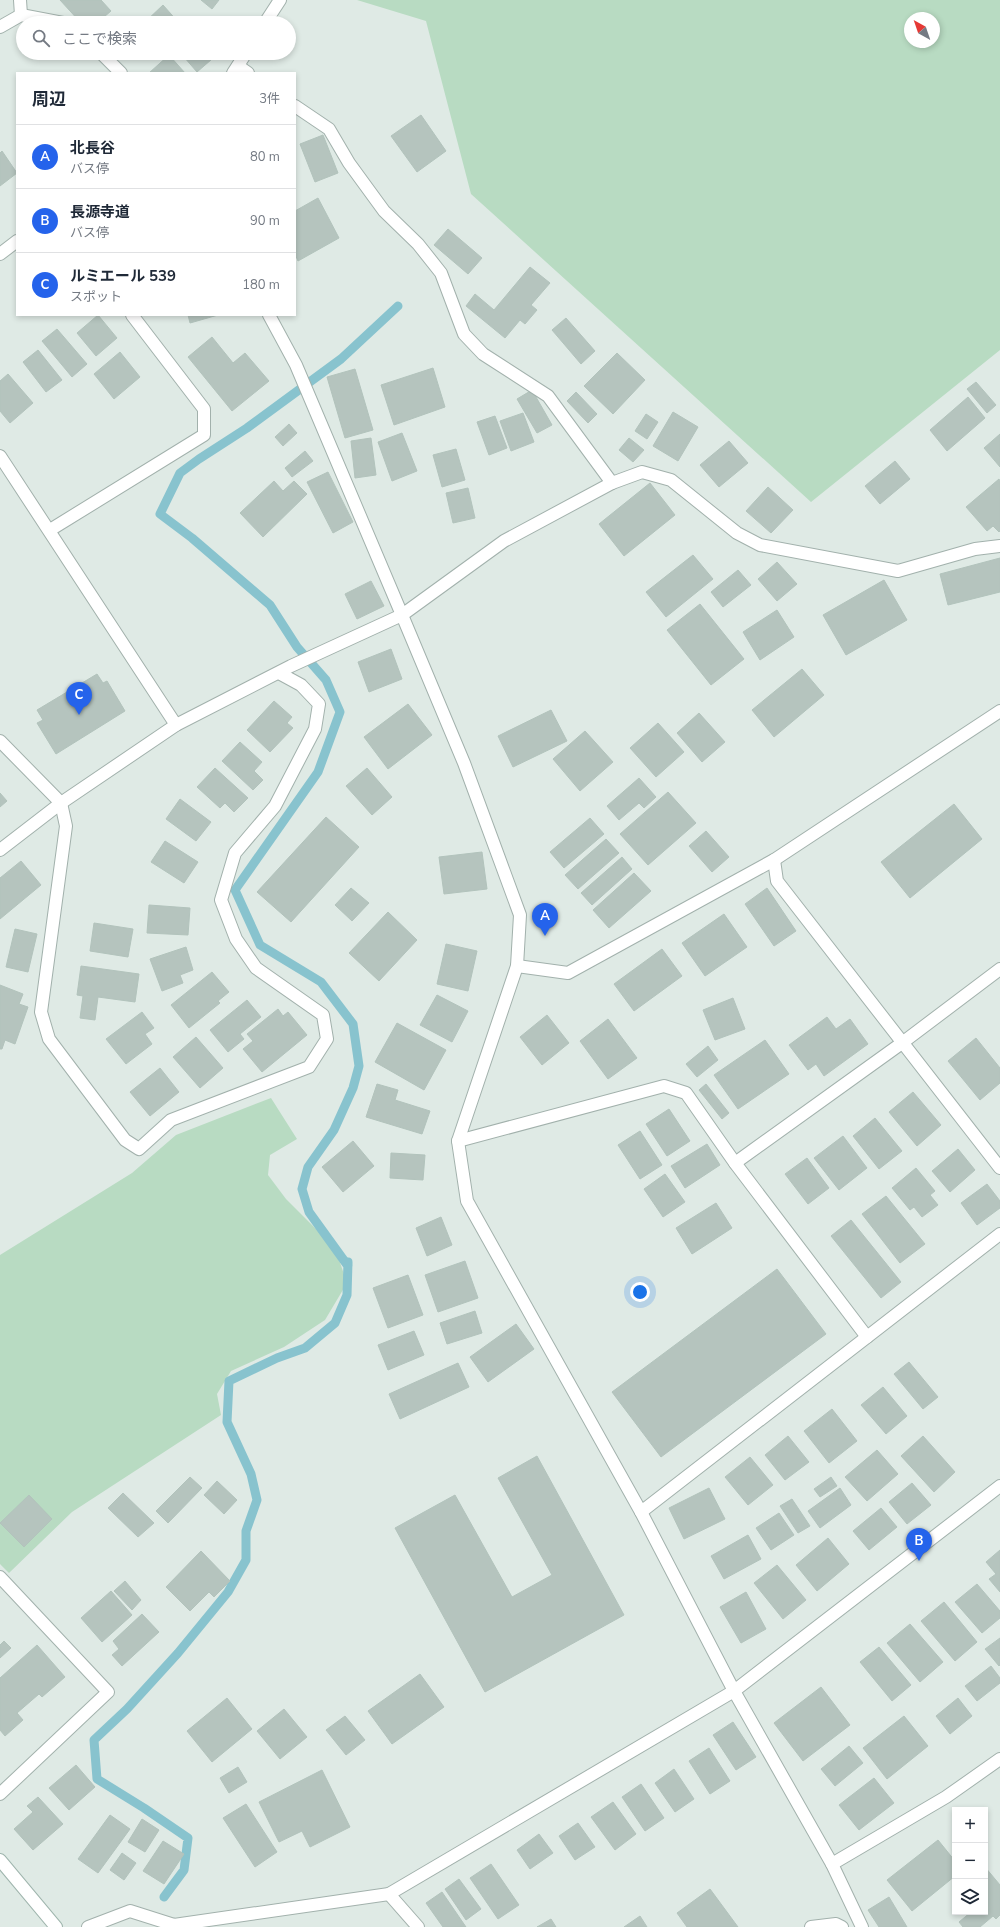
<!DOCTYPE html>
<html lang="ja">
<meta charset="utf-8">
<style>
body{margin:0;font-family:"Nunito Sans","Noto Sans JP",sans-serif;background:#f6f6f7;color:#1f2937}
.controls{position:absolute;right:12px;bottom:12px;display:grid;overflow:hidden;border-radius:0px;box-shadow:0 2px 6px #0003}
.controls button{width:36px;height:36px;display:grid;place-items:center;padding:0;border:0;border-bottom:1px solid #e0e1e3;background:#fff;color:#1f2937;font:20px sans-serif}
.compass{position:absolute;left:904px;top:12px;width:36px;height:36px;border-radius:50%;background:#fff;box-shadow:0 2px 6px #0003;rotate:320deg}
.you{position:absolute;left:640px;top:1292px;width:14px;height:14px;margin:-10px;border:3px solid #fff;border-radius:50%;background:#1a73e8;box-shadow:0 0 0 6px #1a73e833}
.badge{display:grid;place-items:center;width:26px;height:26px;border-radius:50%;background:#2563eb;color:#fff;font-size:13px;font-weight:700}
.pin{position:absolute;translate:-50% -33px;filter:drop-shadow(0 1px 2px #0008)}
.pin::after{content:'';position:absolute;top:21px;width:14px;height:12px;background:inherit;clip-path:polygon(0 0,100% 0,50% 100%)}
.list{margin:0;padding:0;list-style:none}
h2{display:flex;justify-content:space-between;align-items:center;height:52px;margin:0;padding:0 16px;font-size:17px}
h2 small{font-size:13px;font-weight:400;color:#747a83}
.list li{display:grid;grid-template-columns:26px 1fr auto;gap:12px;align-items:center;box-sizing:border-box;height:64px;padding:0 16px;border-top:1px solid #e0e1e3}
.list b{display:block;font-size:15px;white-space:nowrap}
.list p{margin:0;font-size:13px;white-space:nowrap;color:#747a83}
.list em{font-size:13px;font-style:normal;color:#747a83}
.icon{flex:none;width:22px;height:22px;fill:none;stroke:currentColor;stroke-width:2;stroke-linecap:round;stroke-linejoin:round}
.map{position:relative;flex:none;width:1000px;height:1927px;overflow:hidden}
.search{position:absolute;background:#fff;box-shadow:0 2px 6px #0003;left:16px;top:16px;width:280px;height:44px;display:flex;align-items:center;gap:10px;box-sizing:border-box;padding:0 14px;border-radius:22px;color:#747a83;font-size:15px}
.panel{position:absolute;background:#fff;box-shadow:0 2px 6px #0003;left:16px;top:72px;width:280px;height:244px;border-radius:0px}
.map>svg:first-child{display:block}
.green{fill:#b8dbc2;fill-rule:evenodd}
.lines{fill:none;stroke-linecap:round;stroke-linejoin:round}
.stream{stroke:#88c3ce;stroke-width:9}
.building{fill:#b5c4be;stroke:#b2c3bc}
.lane-casing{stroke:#a2b1ac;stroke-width:14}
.street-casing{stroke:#a2b1ac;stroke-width:14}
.secondary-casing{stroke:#9fb5ad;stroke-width:14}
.lane{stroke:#fff;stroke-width:12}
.street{stroke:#fff;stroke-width:12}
.secondary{stroke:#fff;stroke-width:12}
</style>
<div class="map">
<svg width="1000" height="1927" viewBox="0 0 1000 1927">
<rect width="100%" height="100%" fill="#dfeae5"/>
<g class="green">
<path d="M357,0h643v350l-189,152 -340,-308 -45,-173zM910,18h24v24h-24z"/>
<path d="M271,1098l26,41 -27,16 -2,20 18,24 49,49 12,35 -22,37 -41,27 -53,24 -14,23 4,21 -149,97 -63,61 -9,-9v-309l132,-82 44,-38z"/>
</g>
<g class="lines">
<path class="stream" d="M164,1897l20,-27 4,-32 -44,-30 -47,-29 -3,-39 33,-31 51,-56 50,-61 18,-32v-29l11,-31 -6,-26 -24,-52 2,-41 48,-23 28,-10 30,-25 12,-28 1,-33v4l-39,-54 -7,-23 6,-22 26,-37 19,-42 6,-22 -6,-42 -32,-42 -61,-37 -25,-55 83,-118 22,-60 -14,-32 -29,-33 -27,-42 -78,-67 -32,-24 20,-41 19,-14 48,-31 94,-69 57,-53"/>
</g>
<g class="building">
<path d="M60,0h41l10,11 -14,12h-16z"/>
<path d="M201,0h18l-7,9z"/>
<path d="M163,5l16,18h-35z"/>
<path d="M189,53h30l-22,19 -13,-15z"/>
<path d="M169,55l16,18h-36z"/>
<path d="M421,115l25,36 -29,21 -26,-36z"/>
<path d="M323,135l15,38 -23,9 -15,-38z"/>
<path d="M2,151l15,22 -17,13v-33z"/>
<path d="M318,198l21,40 -41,23 -3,-7v-43z"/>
<path d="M448,229l34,29 -14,16 -34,-29z"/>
<path d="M530,267l20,16 -19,22 6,5 -12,14 -5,-4 -15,18 -39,-32 9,-12 19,16z"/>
<path d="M98,315l19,23 -21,18 -19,-23z"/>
<path d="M188,315h30l-28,8z"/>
<path d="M566,318l29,33 -14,13 -29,-34z"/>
<path d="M57,329l30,35 -15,13 -30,-36z"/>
<path d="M212,337l21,26 12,-10 24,28 -37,30 -44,-54z"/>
<path d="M38,350l24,30 -16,12 -23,-30z"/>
<path d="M120,352l20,25 -26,22 -20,-25z"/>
<path d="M617,353l28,27 -32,34 -29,-28z"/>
<path d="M433,368l12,39 -51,18 -13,-40z"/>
<path d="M355,369l18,61 -28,8 -18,-61z"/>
<path d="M8,374l25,29 -23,20 -10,-12v-30z"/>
<path d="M976,382l20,23 -9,8 -20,-24z"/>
<path d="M532,390l20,35 -15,8 -20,-34z"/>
<path d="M576,392l21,22 -9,9 -21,-22z"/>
<path d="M968,397l17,21 -38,33 -17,-21z"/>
<path d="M673,412l25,15 -20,34 -25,-15z"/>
<path d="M523,413l11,29 -23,9 -11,-30z"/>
<path d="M646,414l12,8 -11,17 -12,-8z"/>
<path d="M495,416l12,32 -18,7 -12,-33z"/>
<path d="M289,424l8,9 -14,13 -8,-9z"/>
<path d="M402,433l15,38 -25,10 -14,-39z"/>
<path d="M1000,434v33l-16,-19z"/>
<path d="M371,438l5,37 -21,3 -4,-37z"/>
<path d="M629,438l15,12 -11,12 -14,-12z"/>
<path d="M729,441l19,22 -29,24 -19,-22z"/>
<path d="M456,449l9,31 -23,7 -9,-32z"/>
<path d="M305,451l8,10 -21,16 -7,-9z"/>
<path d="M895,461l15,18 -30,25 -15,-18z"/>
<path d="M328,472l25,50 -20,11 -26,-51z"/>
<path d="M999,479l1,2v50l-1,1 -6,-6 -6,5 -21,-24z"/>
<path d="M274,481l9,10 11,-10 13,13 -44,43 -23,-24z"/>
<path d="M650,483l25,32 -51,41 -25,-32z"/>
<path d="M768,487l25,23 -22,23 -25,-22z"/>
<path d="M468,488l7,30 -22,5 -7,-30z"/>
<path d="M693,555l20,24 -47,38 -20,-25z"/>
<path d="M1000,558v34l-52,13 -8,-31z"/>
<path d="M777,562l20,22 -20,17 -19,-22z"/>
<path d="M738,570l13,15 -28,22 -12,-15z"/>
<path d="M884,580l23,40 -61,35 -23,-40z"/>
<path d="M371,581l13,25 -27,13 -12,-25z"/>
<path d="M700,604l44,55 -33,26 -44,-55z"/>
<path d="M777,610l17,27 -34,23 -17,-28z"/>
<path d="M391,649l11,30 -33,13 -11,-30z"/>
<path d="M802,669l22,26 -50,42 -22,-27z"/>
<path d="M97,674l6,9 4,-2 18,30 -69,43 -19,-31 6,-3 -6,-10z"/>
<path d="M274,701l18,16 -5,6 6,5 -23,24 -23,-22z"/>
<path d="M408,704l24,31 -44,34 -24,-32z"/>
<path d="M551,710l16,31 -54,26 -15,-31z"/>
<path d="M699,713l26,29 -23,20 -25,-29z"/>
<path d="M658,723l26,29 -28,25 -26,-29z"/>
<path d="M585,731l28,31 -33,29 -27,-32z"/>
<path d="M240,742l22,20 -8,9 9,9 -10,10 -31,-29z"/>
<path d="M215,768l33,30 -14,14 -9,-9 -5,5 -23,-21z"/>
<path d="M367,768l25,29 -20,18 -26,-29z"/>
<path d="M639,778l17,19 -12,11 -5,-5 -20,17 -12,-14z"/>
<path d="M668,792l28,31 -48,42 -28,-31z"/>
<path d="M0,793l7,8 -7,6z"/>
<path d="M180,799l31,23 -15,19 -30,-22z"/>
<path d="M954,804l28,35 -72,59 -29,-36z"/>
<path d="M326,817l33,30 -68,75 -34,-30z"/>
<path d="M590,818l14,16 -40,34 -14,-16z"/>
<path d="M706,831l23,26 -17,15 -23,-26z"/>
<path d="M606,839l13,14 -41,36 -13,-14z"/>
<path d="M165,841l33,21 -14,21 -33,-21z"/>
<path d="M482,852l5,37 -43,5 -5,-37z"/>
<path d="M622,857l10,12 -40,36 -11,-12z"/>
<path d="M21,861l20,24 -41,34v-41z"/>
<path d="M634,873l17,18 -42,37 -16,-18z"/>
<path d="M351,888l18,15 -17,18 -17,-16z"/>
<path d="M767,888l29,43 -22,15 -29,-42z"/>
<path d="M149,905l41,3 -2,27 -41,-2z"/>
<path d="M388,912l29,28 -38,41 -30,-28z"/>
<path d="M724,914l23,33 -42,29 -23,-33z"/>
<path d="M94,923l39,6 -5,28 -38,-6z"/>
<path d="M15,929l22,5 -9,38 -22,-5z"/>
<path d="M446,944l31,7 -9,40 -31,-7z"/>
<path d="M186,947l7,23 -13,5 3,8 -21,8 -12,-32z"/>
<path d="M662,949l20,27 -48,35 -20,-27z"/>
<path d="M81,966l58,8 -4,28 -37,-5 -3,23 -15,-2 3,-22 -6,-1z"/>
<path d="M212,972l17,20 -11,9 2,2 -31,25 -18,-23z"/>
<path d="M0,985l23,9 -4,10 9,3 -13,37 -10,-4 -3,9h-2z"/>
<path d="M437,995l31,16 -16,31 -32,-17z"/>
<path d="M733,998l12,31 -30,11 -12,-30z"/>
<path d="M247,1000l14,17 -21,17 4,5 -16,13 -18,-22z"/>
<path d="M278,1009l5,7 5,-4 19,23 -45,37 -19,-23 10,-8 -6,-7z"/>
<path d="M142,1012l12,16 -9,6 7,10 -26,20 -20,-25z"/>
<path d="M547,1015l22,28 -27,22 -22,-28z"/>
<path d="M827,1017l9,12 14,-10 18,25 -44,32 -8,-12 -8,6 -19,-25z"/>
<path d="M608,1019l29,39 -29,21 -28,-38z"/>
<path d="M397,1023l49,27 -22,40 -49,-28z"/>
<path d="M196,1037l27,31 -23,20 -27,-31z"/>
<path d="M976,1038l24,30v15l-20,17 -32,-39z"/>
<path d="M765,1040l24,34 -51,35 -24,-34z"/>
<path d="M708,1046l10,14 -21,17 -11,-13z"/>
<path d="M160,1068l19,24 -29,24 -20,-24z"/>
<path d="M377,1084l21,6 -3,10 35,11 -8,23 -56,-17z"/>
<path d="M706,1084l23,29 -7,6 -23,-29z"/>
<path d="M913,1092l28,33 -24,21 -28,-34z"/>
<path d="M669,1109l21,32 -23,15 -21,-32z"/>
<path d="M875,1118l27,33 -23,18 -26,-33z"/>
<path d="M640,1131l22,34 -22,14 -22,-34z"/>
<path d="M843,1136l24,32 -28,22 -25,-32z"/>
<path d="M353,1141l21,25 -31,26 -21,-25z"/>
<path d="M707,1144l13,21 -35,23 -14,-22z"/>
<path d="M958,1149l17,21 -25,22 -18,-21z"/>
<path d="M391,1153l34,2 -2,25 -33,-2z"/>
<path d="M807,1158l22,30 -21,16 -23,-30z"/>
<path d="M916,1168l19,23 -5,4 8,10 -16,12 -8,-10 -4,3 -18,-22z"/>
<path d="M665,1174l20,28 -22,15 -19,-28z"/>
<path d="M987,1184l13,17v7l-23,17 -16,-22z"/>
<path d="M886,1196l39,48 -25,19 -38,-49z"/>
<path d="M716,1203l16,25 -40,26 -16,-26z"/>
<path d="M441,1217l11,28 -25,11 -11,-28z"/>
<path d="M851,1220l50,62 -20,16 -50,-62z"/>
<path d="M465,1261l13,37 -40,14 -13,-37z"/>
<path d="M777,1269l49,65 -165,123 -49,-65z"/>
<path d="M408,1275l15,40 -35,13 -15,-40z"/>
<path d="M475,1311l7,22 -35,11 -7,-21z"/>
<path d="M516,1324l18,25 -46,33 -18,-25z"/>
<path d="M414,1331l10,24 -36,15 -10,-25z"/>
<path d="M909,1362l29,35 -15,12 -29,-35z"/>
<path d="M458,1363l11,24 -69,32 -11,-25z"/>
<path d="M883,1387l24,29 -21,18 -25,-29z"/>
<path d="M832,1409l25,32 -28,22 -25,-32z"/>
<path d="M788,1436l21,26 -24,18 -20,-25z"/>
<path d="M923,1436l32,36 -21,20 -33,-36z"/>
<path d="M877,1450l21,24 -31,27 -22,-24z"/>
<path d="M537,1456l87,159 -139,77 -90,-164 60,-33 57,102 40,-22 -54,-97z"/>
<path d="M750,1457l23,28 -25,20 -23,-28z"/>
<path d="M190,1477l12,11 -34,35 -12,-12z"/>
<path d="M831,1477l6,9 -17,11 -6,-8z"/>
<path d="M217,1481l20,19 -13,14 -20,-19z"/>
<path d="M912,1483l19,22 -24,19 -18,-22z"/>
<path d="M709,1488l16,31 -41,20 -15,-31z"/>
<path d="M840,1488l11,17 -31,23 -12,-17z"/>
<path d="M123,1493l31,30 -16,14 -30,-29z"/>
<path d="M29,1495l23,24 -28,28 -24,-24z"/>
<path d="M792,1499l18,27 -12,7 -18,-27z"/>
<path d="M881,1508l16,19 -28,23 -16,-19z"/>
<path d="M779,1513l15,22 -23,15 -15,-22z"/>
<path d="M748,1535l13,24 -37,20 -13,-23z"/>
<path d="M828,1538l21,26 -32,27 -21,-26z"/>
<path d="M1000,1550v42l-11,-13 7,-5 -10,-12z"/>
<path d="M201,1551l29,30 -16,16 -5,-5 -19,19 -24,-24z"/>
<path d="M777,1565l29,35 -23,19 -29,-36z"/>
<path d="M125,1581l16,19 -9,10 -18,-19z"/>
<path d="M977,1584l23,27v7l-18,15 -27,-31z"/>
<path d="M111,1591l21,24 -30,27 -21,-24z"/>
<path d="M746,1592l20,37 -25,14 -21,-36z"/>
<path d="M944,1602l33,40 -22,19 -34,-40z"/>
<path d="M142,1614l17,18 -37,34 -10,-11 7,-6 -6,-8z"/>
<path d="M910,1624l33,38 -23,20 -33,-39z"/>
<path d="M1000,1638v27l-1,1 -14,-17z"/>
<path d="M4,1641l7,7 -11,10v-13z"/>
<path d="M37,1645l28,32 -23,20 -3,-3 -22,19 6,7 -18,16 -5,-6v-52z"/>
<path d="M879,1647l32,38 -19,16 -32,-39z"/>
<path d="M991,1666l9,12v5l-23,18 -12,-15z"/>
<path d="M420,1674l24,33 -52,37 -24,-33z"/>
<path d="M821,1687l29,38 -47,36 -29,-38z"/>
<path d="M227,1698l25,31 -40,33 -25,-31z"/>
<path d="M958,1698l14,18 -22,18 -14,-18z"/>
<path d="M284,1709l23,28 -27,22 -23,-28z"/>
<path d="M345,1716l20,24 -19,15 -20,-25z"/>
<path d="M904,1716l24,30 -41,33 -24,-31z"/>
<path d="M733,1722l23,35 -20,13 -23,-35z"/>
<path d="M849,1746l14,17 -28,23 -14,-17z"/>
<path d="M709,1748l21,33 -20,13 -21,-33z"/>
<path d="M76,1765l19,22 -26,23 -20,-22z"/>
<path d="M238,1767l9,15 -18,11 -9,-15z"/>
<path d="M674,1769l20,30 -19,13 -20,-29z"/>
<path d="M322,1770l28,57 -40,20 -8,-16 -23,11 -20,-40z"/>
<path d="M874,1778l20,25 -35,27 -20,-25z"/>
<path d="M641,1784l23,34 -19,13 -23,-34z"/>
<path d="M38,1797l25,27 -30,26 -19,-21 19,-17 -6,-6z"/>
<path d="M613,1802l23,32 -21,16 -24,-33z"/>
<path d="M246,1804l31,48 -22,15 -32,-49z"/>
<path d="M110,1815l20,14 -32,44 -20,-14z"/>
<path d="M142,1819l17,11 -14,22 -17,-10z"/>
<path d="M578,1823l17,24 -20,13 -16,-24z"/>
<path d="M539,1834l14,19 -23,16 -13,-19z"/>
<path d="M938,1840l17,21v15l-43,35 -25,-31z"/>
<path d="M163,1841l21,13 -20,30 -21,-13z"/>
<path d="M122,1853l14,10 -12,17 -14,-10z"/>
<path d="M491,1864l28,41 -21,14 -28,-41z"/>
<path d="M985,1867l15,18v30l-4,4 -3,-3 -13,11h-17l-4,-5 12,-10h14z"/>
<path d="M459,1879l22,30 -15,11 -21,-31z"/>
<path d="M710,1889l28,38h-51l-10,-14z"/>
<path d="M442,1892l24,35h-23l-17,-24z"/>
<path d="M889,1897l18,30h-28l-11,-17z"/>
<path d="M640,1916l7,11h-23z"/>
<path d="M551,1919l5,8h-19z"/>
</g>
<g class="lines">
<g class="lane-casing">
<g id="lane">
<path d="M238,66l10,7"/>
<path d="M295,106l34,23 20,34 35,48 34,33 23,29 23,61 19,20 65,42 64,87"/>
<path d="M402,615l102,-74 108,-58 30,-11 29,8 66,53 23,12 138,26 77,-22 25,-3"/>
</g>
</g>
<g class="street-casing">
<g id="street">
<path d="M20,0l1,15"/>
<path d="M265,23l15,-23"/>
<path d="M0,27l21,-12 42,8"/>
<path d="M101,53l20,20"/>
<path d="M233,73l13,-20"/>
<path d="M0,254l17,-13"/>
<path d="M269,315l27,50 106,250 62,148 56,152 -3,51 -59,175 9,60 174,311 93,179 98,173 30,63"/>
<path d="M0,456l176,269"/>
<path d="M50,530l154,-95v-26l-72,-94"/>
<path d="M0,741l61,62 5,23 -25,186 8,27 76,101 14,9 32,-29 138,-53 18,-28 -4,-24 -67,-47 -20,-29 -15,-39 14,-47 40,-47 40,-77 4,-25 -18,-19 -22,-12"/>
<path d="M0,850l61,-47 115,-78 115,-59 111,-51"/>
<path d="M774,860l3,21 223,287"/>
<path d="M517,966l51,7 206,-113 226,-149"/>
<path d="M458,1141l206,-55 22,7 49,70 132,174"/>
<path d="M735,1163l167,-120 98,-74"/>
<path d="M641,1512l359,-278"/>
<path d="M0,1577l108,115 -108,102"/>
<path d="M832,1864l114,-67 54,-38"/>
<path d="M389,1894l29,33"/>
<path d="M88,1927l42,-16 44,14 215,-31 345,-203 266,-205"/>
<path d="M811,1927l25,-3 6,3"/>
</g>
</g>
<g class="secondary-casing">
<path id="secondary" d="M0,1860l56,67"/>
</g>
<use href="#lane" class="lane"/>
<use href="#street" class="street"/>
<use href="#secondary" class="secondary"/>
</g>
</svg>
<div class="controls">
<button>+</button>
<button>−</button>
<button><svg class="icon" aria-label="layers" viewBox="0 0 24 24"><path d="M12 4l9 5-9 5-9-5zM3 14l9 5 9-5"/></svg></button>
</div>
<svg class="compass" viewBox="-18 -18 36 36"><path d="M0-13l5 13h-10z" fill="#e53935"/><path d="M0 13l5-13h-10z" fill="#747a83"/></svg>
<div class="you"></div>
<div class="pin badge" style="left:545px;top:936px">A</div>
<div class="pin badge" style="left:919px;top:1561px">B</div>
<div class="pin badge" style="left:79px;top:715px">C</div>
<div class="search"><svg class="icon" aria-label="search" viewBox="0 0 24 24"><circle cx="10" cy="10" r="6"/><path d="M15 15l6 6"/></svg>ここで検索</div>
<section class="panel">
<h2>周辺<small>3件</small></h2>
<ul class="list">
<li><span class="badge">A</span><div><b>北長谷</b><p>バス停</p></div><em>80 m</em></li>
<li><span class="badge">B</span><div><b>長源寺道</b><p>バス停</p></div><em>90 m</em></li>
<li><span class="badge">C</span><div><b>ルミエール 539</b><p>スポット</p></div><em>180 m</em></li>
</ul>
</section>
</div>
